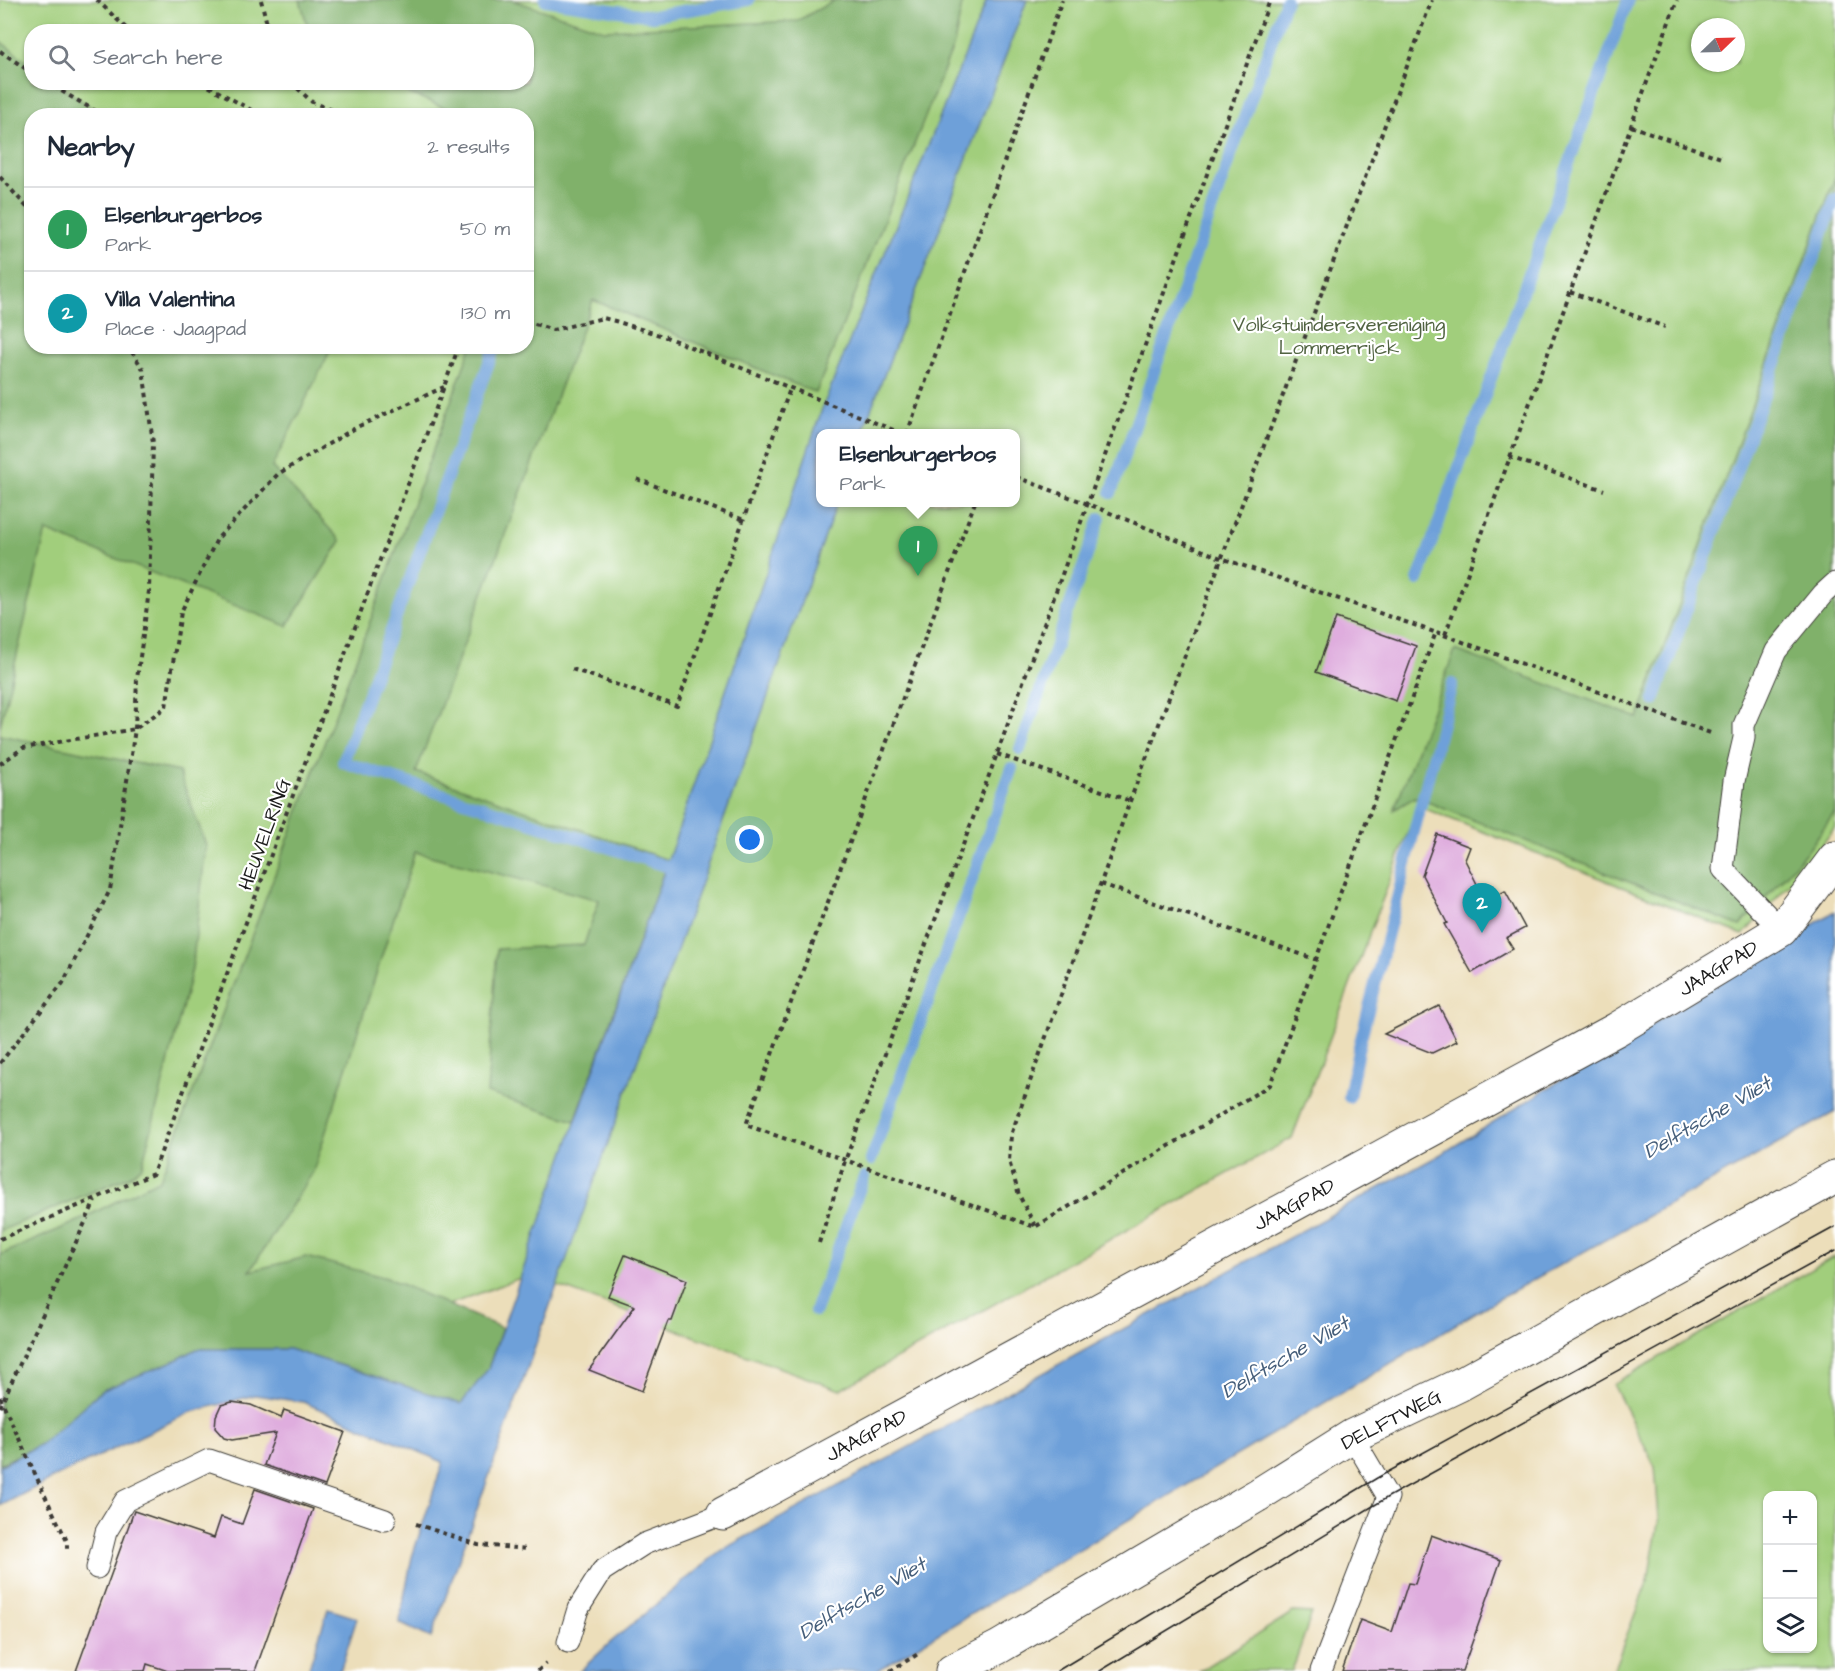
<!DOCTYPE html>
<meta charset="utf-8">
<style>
body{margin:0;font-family:"Architects Daughter",sans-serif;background:#f6f6f7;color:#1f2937}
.controls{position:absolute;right:18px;bottom:18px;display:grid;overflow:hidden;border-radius:12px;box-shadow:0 2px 4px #0004}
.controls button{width:54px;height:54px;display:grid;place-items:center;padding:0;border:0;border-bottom:2px solid #e0e1e3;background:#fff;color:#1f2937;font:30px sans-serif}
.compass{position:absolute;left:1691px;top:18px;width:54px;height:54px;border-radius:50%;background:#fff;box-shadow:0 2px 4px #0004;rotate:67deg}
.you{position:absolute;left:750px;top:840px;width:21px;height:21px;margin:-15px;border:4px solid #fff;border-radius:50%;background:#1a73e8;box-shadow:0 0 0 9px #1a73e833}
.badge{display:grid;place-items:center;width:39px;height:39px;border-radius:50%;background:#1a73e8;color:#fff;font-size:20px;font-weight:700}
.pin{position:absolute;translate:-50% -50px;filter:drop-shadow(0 2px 3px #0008)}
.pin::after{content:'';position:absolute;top:32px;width:21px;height:18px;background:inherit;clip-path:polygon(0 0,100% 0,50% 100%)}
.popup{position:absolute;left:816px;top:429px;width:204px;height:78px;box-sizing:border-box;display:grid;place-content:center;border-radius:12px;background:#fff;filter:drop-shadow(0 2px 4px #0005);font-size:20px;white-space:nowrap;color:#747a83}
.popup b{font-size:22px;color:#1f2937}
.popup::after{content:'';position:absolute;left:50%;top:100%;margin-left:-12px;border:12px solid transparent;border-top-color:#fff}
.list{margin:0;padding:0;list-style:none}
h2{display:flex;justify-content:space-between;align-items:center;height:78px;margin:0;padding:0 24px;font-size:26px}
h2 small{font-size:20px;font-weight:400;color:#747a83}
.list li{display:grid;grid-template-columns:39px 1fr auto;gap:18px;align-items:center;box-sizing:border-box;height:84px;padding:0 24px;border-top:2px solid #e0e1e3}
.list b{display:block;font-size:22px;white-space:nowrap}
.list p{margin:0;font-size:20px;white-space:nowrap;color:#747a83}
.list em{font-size:20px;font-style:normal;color:#747a83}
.icon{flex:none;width:33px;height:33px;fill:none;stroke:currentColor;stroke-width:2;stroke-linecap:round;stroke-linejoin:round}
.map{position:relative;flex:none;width:1835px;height:1671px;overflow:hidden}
.search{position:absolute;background:#fff;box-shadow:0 2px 4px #0004;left:24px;top:24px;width:510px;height:66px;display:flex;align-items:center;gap:15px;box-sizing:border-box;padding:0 21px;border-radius:24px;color:#747a83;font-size:22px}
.panel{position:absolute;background:#fff;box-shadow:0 2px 4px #0004;left:24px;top:108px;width:510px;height:246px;border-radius:24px}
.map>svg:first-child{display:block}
.green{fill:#a1ce7b;stroke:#5e754c;stroke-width:1.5;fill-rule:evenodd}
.forest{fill:#80b16b;stroke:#4e6644;stroke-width:1.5}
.water{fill:#6ea0d9;stroke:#455e7a;stroke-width:1.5}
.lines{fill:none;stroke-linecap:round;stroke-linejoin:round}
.stream{stroke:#6ea0d9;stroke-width:12}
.building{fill:#dfadde}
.lane-casing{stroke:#3b3934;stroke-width:23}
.street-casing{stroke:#3b3934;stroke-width:35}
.path{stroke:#3b3934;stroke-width:4;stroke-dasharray:4.5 4.5;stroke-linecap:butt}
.lane{stroke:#fff;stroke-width:21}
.street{stroke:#fff;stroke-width:33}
.tram{stroke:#1c1c1c;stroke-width:1.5}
.labels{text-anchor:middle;stroke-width:4.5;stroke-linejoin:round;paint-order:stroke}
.park-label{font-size:20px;fill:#516342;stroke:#fff}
.street-label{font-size:20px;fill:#1c1c1c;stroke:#fff}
.water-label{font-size:21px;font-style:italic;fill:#455e7a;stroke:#fff}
</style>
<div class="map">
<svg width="1835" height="1671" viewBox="0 0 1835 1671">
<rect width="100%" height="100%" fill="#fff"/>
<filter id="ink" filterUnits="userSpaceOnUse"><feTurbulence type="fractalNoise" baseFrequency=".0167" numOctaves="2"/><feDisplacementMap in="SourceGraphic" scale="12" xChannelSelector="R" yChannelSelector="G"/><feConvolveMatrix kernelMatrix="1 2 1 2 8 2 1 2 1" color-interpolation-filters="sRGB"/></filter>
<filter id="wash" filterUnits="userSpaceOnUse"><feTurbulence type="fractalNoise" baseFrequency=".008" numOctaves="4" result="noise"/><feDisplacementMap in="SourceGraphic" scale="24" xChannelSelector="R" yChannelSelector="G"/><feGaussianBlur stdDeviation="1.35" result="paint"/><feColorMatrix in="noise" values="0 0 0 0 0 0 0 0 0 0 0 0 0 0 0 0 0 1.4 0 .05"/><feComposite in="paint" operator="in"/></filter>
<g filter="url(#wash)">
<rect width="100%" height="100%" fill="#ecdeba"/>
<g class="green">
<path d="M0,0h1835v827l-22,31 -70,77 -325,-129 -126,332 -452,252 -312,-115 -327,123 -201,92zM1700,27h36v36h-36zM32,32h494v50h-494zM32,116h494v230h-494zM820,434h196v68h-196z"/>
<path d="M1835,1256v415h-222l35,-91 11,-62 -4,-51 -42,-83zM1768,1496h44v152h-44z"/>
<path d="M1293,1612l19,1 -20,58h-93z"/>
</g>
<g class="forest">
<path d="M300,0h212l92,30 193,-9 38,-21h128l-9,44 -138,349 -223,-93 -177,472 252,88 -93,261 -88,-28 10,-144 87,-4 15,-45 -184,-48 -102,320 -63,99 56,-14 81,21 115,50 -14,41 -27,35 -172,-55h-92l-19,10 -77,32 -60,53 -41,20v-209l76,-33 84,-43 202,-536 109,-296 55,-1v-230l-64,-1 -58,-24 -75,-8 197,-1v-50l-217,-1z"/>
<path d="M0,41l31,24 1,17 24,1 46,32 -70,1v230l300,1 -60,120 69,74 -54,85 -241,-95 -46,196z"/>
<path d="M1835,177v635l-26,37 -69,77 -325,-129 -21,13 61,-160 183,68z"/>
<path d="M0,735l179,37 27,73 -14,124 -50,197 -10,9 -132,56z"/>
</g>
<g class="water">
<path d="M987,0h40l-165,433 -42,1v68l17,1 -406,1135 -32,-15 13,-66 31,-95 -140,-60 -48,-7 -64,17 -134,64 -57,30v-40l41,-22 60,-53 77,-32 19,-10h92l172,55 27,-35 180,-509 154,-451z"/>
<path d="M1835,911v201l-347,193 -612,366h-296l32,-30 108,-90 723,-398z"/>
<path d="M328,1609l29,9 -17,53h-32z"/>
</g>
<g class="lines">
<g class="stream">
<path d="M545,0l107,16 97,-16"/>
<path d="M495,346l-152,416 323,104"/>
<path d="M1111,493l175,-493"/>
<path d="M1418,580l210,-580"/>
<path d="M1654,700l181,-501"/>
<path d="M1020,749l80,-231"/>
<path d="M1349,1097l9,-47 94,-366"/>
<path d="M871,1160l141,-392"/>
<path d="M815,1311l49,-134"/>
</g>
</g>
<g id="blocks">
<g class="building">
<path d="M1336,618l80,28 -20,55 -80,-29z"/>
<path d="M1437,834l33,13 -5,13 21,42 19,-11 20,37 -19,10 7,11 -41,24 -28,-49 3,-1 -25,-48z"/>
<path d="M1439,1006l18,35 -25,12 -48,-19z"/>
<path d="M625,1255l62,25 -15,41h-4l-26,70 -53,-21 46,-64 -27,-10z"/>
<path d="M232,1402l19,3 30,13 3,-8 61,22 -20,54 -61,-21 12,-32 -44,7 -8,-2 -9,-10 1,-12 5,-11z"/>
<path d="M255,1489l58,20 -58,162h-87l-21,-7 -2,7h-69l58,-160 80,27 7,-21 21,7z"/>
<path d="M1431,1535l70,25 -39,111h-120l18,-51 32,12 16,-49 7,1z"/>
</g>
</g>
</g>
<g filter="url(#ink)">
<use href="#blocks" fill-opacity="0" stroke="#3b3934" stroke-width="1.5"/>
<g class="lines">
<g class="lane-casing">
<g id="lane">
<path d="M1781,930l-58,-61 11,-88 10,-43v-13l32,-74 47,-57 12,-11"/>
<path d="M97,1568l9,-36 19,-31 84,-41 176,60"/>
<path d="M568,1642l10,-33 24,-38 42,-27 79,-30"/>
<path d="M1321,1671l67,-174 -36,-61"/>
</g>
</g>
<g class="street-casing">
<g id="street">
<path d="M723,1514l894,-485 164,-99 54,-72"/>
<path d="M952,1671l47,-24 259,-152 94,-59 107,-51 376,-208"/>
</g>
</g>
<g class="path">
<path d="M97,0l33,32"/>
<path d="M261,0l8,32"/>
<path d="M0,51l32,22"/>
<path d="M46,82l58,34"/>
<path d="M201,82l61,34"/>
<path d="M291,82l21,20 36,14"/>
<path d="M1631,126l93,33"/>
<path d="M0,177l32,36"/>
<path d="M1570,292l95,35"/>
<path d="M526,321l27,9 50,-12 12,3 51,16 237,97"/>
<path d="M907,434l155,-434"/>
<path d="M1509,457l95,33"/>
<path d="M1016,477l72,27 133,54 216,75"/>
<path d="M637,479l107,41"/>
<path d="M975,502l-229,623 289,102 235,-142 166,-453 9,3 232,-635"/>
<path d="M1444,635l269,99"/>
<path d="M572,669l105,37 113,-317"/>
<path d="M997,754l133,47"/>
<path d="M0,764l23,-16 112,-19 31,-22 15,-95 36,-73 61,-65 79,-47 87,-40"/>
<path d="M1101,884l216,76"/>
<path d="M0,1063l63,-80 47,-93 25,-161 2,-50 12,-88 4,-148 -10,-74 -15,-23"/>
<path d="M1035,1226l-16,-31 -10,-34 2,-26 119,-334 302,-801"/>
<path d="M0,1239l153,-65 306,-828"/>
<path d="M819,1243l26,-82 152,-407 273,-754"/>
<path d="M0,1397l47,103 20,41v8"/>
<path d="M0,1407l95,-206"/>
<path d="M416,1524l62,21 51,4"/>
<path d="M538,1671l8,-8"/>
<path d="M890,1671l28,-17"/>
</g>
<use href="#lane" class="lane"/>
<use href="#street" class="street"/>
<g class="tram">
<path d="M1057,1671l320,-193 458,-251"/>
<path d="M1100,1671l288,-174 447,-246"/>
</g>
</g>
</g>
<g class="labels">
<g class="park-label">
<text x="1339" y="331">Volkstuindersvereniging<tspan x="1339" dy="23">Lommerrijck</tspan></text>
</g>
<g class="street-label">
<text transform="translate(264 834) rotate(-70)" y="7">HEUVELRING</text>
<text transform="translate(1718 968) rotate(-31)" y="7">JAAGPAD</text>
<text transform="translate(1294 1204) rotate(-28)" y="7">JAAGPAD</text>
<text transform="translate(1391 1419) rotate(-27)" y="7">DELFTWEG</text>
<text transform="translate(866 1435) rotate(-28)" y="7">JAAGPAD</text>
</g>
<g class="water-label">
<text transform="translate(1707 1117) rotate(-30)" y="7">Delftsche Vliet</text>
<text transform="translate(1285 1357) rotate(-30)" y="7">Delftsche Vliet</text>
<text transform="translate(862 1598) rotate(-30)" y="7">Delftsche Vliet</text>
</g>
</g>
</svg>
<div class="controls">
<button>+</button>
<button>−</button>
<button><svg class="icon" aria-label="layers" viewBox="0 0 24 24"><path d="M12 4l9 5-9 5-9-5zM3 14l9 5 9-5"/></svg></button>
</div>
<svg class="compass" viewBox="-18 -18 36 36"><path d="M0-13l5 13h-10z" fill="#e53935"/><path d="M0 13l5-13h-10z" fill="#747a83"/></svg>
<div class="you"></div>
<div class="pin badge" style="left:918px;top:576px;background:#2e9e5b">1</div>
<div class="popup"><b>Elsenburgerbos</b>Park</div>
<div class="pin badge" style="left:1482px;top:933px;background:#0f9aa8">2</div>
<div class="search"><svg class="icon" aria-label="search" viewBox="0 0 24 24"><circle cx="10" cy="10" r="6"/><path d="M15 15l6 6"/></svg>Search here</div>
<section class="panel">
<h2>Nearby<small>2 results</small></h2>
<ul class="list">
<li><span class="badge" style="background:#2e9e5b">1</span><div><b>Elsenburgerbos</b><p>Park</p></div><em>50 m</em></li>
<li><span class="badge" style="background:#0f9aa8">2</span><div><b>Villa Valentina</b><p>Place · Jaagpad</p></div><em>130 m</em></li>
</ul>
</section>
</div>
